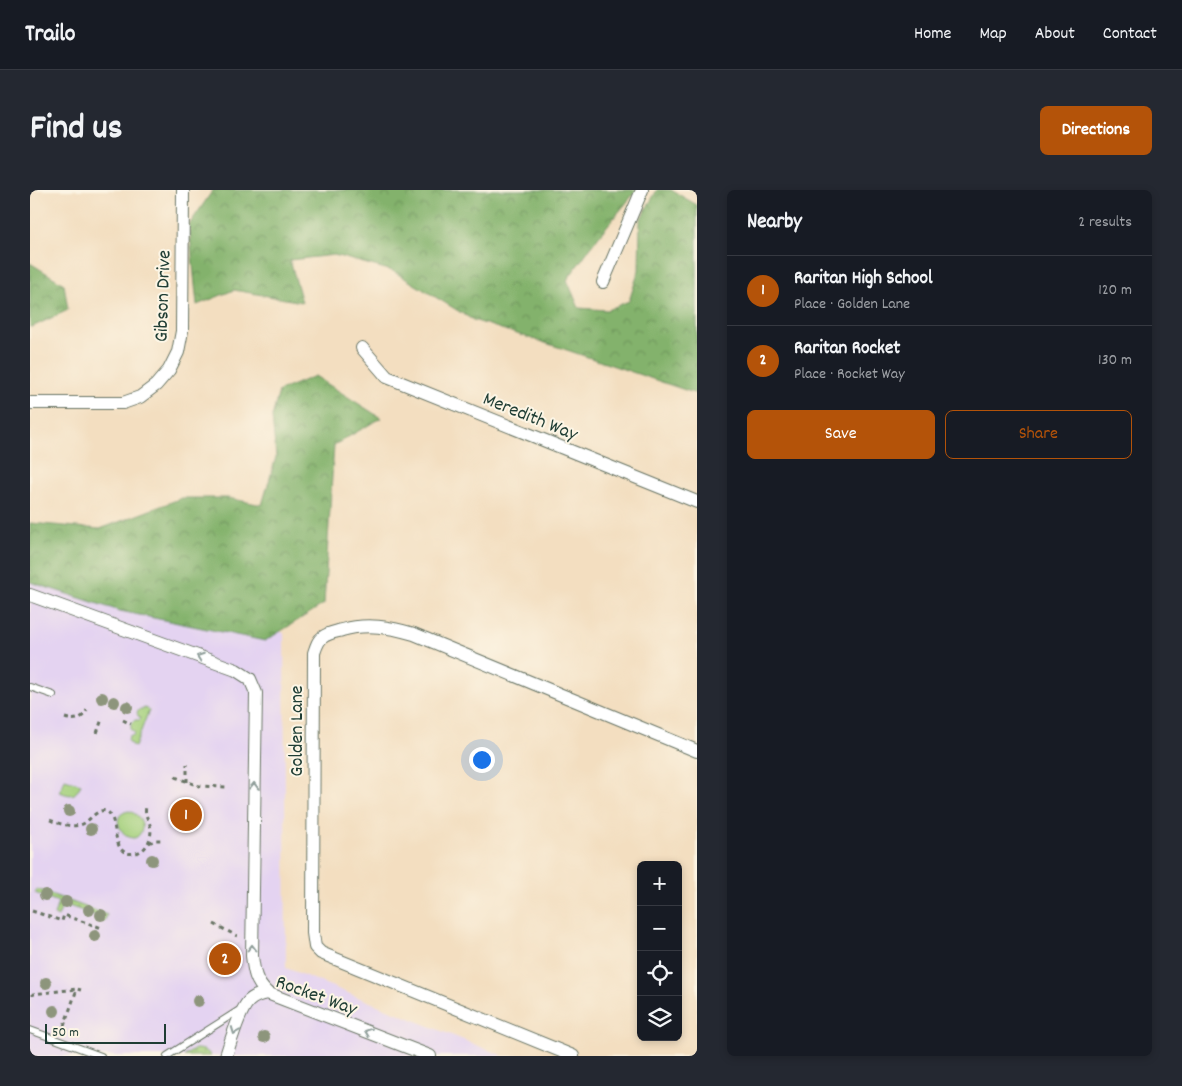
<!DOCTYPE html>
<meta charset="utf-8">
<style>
body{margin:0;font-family:Dekko,sans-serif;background:#242831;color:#f1f3f6}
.controls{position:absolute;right:15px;bottom:15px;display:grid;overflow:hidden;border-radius:8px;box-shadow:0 2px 8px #0003}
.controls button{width:45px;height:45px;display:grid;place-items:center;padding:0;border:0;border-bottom:1px solid #363941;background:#171b24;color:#f1f3f6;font:25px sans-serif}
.scale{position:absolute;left:15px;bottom:12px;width:121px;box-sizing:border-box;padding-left:5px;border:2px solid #1f3d34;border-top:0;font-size:14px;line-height:18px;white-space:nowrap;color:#1f3d34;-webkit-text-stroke:4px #fcf5e5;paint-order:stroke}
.you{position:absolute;left:451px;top:569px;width:18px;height:18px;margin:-12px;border:4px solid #fff;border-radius:50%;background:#1a73e8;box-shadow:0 0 0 8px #1a73e833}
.badge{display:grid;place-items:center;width:32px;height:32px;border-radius:50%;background:#b45309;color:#fff;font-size:16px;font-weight:700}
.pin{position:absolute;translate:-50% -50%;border:2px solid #fff;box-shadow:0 1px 5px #0006}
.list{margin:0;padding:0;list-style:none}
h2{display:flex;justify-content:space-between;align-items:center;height:65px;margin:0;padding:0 20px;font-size:21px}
h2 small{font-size:16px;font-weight:400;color:#9ea1a6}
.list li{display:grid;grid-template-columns:32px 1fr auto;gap:15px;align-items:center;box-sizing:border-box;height:70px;padding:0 20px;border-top:1px solid #363941}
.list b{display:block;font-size:19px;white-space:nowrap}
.list p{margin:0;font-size:16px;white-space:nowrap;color:#9ea1a6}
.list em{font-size:16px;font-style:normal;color:#9ea1a6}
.actions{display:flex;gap:10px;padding:15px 20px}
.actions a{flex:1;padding:11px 0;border:1px solid #b45309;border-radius:8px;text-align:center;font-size:18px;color:#b45309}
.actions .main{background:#b45309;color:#fff}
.icon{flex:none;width:28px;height:28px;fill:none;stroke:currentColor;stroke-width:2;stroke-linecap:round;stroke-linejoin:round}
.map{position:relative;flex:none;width:667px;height:866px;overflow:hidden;border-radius:8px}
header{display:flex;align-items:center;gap:30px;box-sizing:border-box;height:70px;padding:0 25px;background:#171b24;border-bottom:1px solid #363941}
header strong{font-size:24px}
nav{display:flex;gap:28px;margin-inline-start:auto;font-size:18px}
.intro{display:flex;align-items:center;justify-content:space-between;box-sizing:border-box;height:120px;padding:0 30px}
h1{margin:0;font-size:35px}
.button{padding:12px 22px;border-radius:8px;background:#b45309;color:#fff;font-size:18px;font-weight:700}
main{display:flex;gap:30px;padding:0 30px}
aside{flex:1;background:#171b24;border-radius:8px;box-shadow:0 2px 8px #0003}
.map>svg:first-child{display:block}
.built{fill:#e4d3f1}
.grass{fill:url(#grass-dots);stroke:#628658}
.forest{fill:url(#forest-crowns);stroke:#517850}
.green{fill:#a4d07d;stroke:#628658}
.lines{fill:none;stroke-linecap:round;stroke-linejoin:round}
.lane-casing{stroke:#697565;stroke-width:8}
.street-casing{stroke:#697565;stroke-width:14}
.path{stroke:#697565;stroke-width:3;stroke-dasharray:4 4;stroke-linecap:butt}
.lane{stroke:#fff;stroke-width:6}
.street{stroke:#fff;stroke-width:12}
.tree{fill:#8d957b}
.oneway{stroke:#8f9e9a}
.labels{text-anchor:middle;stroke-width:4;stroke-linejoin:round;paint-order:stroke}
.street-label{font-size:20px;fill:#1f3d34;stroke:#fcf5e5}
</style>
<header>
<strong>Trailo</strong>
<nav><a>Home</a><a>Map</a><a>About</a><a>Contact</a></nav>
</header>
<div class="intro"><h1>Find us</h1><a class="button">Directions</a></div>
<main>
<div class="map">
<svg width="667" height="866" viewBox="0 0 667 866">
<defs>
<pattern id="grass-dots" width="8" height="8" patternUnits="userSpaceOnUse" patternTransform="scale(1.25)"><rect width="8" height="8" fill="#a4d07d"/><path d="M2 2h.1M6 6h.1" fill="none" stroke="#85aa67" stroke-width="1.8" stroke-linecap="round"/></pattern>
<pattern id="forest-crowns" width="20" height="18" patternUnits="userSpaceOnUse" patternTransform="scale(1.25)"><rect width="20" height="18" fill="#83b26c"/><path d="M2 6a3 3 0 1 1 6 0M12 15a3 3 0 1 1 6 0" fill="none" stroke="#6b925a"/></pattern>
</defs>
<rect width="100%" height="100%" fill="#fcf5e5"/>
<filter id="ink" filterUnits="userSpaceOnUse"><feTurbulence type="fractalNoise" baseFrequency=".02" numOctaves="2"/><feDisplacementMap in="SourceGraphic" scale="10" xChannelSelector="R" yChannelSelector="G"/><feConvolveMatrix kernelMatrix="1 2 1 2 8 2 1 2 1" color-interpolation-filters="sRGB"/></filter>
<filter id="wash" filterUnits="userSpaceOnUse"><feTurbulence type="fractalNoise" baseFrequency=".0096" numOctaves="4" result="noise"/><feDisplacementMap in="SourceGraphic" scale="20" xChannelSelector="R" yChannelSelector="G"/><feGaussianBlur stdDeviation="1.12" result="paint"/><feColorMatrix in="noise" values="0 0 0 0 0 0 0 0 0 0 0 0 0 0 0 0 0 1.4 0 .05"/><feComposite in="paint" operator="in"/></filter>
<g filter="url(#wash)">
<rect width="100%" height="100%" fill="#f3dec0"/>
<path class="built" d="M0,374l254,69 2,335 217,88h-473z"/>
<g class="grass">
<path d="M7,699l70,26 -3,7 -5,-2 1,-3 -37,-13 -5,13 -4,-2 4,-13 -23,-9z"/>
<path d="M165,859c7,0 12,1 16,7h-27z"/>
</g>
<g class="forest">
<path d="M183,0h424l-39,47 -31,43 12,28 28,2 22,-9 10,-31 1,-50 17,-30h14l26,15v189l-139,-47 -85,-27 -80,-49 -59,-16 -44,5 12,42 -68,-12 -37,15 -8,-80z"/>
<path d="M0,73l34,21 4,26 -36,17h-2z"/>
<path d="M285,186l66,42 -47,27 -10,159 -59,37 -145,-30 -90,-29v-59l70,6 82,-31h46l34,7 14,-48 -4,-40 7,-26z"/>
</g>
<g class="green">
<path d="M114,518l5,2 -14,37 -4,-2v-1l-3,-4 1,-4 5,-1 1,-2 -4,-3v-6l4,-4h5l1,-2 -3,-2 -1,-4 3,-3h4z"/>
<path d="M35,589l16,5c-5,12 -9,13 -21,8z"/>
<path d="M99,621c10,3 18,14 10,24 -10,13 -35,-20 -10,-24z"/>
</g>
</g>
<g filter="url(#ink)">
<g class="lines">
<g class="lane-casing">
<g id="lane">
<path d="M0,497l23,8"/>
<path d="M0,840l71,26"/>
<path d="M137,866l74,-47"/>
</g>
</g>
<g class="street-casing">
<g id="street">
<path d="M573,92l39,-92"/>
<path d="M332,158l25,29 310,125"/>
<path d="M0,213h93l17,-6 16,-12 13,-15 9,-18 4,-21 1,-141"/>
<path d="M0,405l206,75 14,9 6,14 -4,263c2,16 3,25 15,37"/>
<path d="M196,866c4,-13 14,-47 23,-55 5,-5 12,-7 18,-8l163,63"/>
<path d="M543,866l-252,-103 -6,-6 -2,-14 1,-280c2,-6 4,-13 9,-16 5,-4 13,-5 19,-7 25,-7 48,-3 72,4l283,117"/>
</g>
</g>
<g class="path">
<path d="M35,528c9,3 17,2 22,-8"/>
<path d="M93,530l8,4"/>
<path d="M67,543l5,-14"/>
<path d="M145,587l24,9 27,1"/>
<path d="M157,592v-18"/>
<path d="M20,630c9,4 20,7 30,5 9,-2 16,-17 26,-14 15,6 2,48 30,42 12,-3 17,-17 14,-28 -2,-7 -6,-10 -4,-18"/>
<path d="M119,653l6,-3h7"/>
<path d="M2,721l30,10 2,-6 38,13"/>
<path d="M184,734l23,12"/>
<path d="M3,806v-2l44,-5"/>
<path d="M34,836l13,-37 4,1"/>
</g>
<use href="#lane" class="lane"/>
<use href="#street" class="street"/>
</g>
<g class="tree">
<circle cx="72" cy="508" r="6"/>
<circle cx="84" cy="512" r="6"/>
<circle cx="97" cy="517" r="6"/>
<circle cx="39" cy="621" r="6"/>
<circle cx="61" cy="639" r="6"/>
<circle cx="122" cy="670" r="6"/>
<circle cx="15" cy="705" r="6"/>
<circle cx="36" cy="712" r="6"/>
<circle cx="59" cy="720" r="6"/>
<circle cx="71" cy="725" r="6"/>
<circle cx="65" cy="746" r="6"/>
<circle cx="16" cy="793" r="6"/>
<circle cx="168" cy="811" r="6"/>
<circle cx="24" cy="821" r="6"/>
<circle cx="234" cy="847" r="6"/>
</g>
<defs><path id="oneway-chevron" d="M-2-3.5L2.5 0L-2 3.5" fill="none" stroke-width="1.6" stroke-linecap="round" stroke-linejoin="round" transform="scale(1.25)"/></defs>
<g class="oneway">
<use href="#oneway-chevron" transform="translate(170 467) rotate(-160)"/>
<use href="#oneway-chevron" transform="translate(224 596) rotate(-89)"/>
<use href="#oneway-chevron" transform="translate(222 758) rotate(-90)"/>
<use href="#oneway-chevron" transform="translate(205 841) rotate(111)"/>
<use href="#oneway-chevron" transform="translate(338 842) rotate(-159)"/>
</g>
</g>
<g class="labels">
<g class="street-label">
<text transform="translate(131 106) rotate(-88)" y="7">Gibson Drive</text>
<text transform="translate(501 225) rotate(22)" y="7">Meredith Way</text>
<text transform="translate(265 541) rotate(-90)" y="7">Golden Lane</text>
<text transform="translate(287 804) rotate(20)" y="7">Rocket Way</text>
</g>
</g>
</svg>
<div class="controls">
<button>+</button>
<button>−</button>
<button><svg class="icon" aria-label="locate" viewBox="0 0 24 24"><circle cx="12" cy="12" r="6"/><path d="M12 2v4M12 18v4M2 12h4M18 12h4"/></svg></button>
<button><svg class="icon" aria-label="layers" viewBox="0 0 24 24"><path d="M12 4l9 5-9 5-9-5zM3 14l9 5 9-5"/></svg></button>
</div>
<div class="scale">50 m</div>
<div class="you"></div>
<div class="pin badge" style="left:156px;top:625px">1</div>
<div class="pin badge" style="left:195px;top:769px">2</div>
</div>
<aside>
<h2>Nearby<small>2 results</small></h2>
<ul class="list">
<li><span class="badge">1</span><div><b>Raritan High School</b><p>Place · Golden Lane</p></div><em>120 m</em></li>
<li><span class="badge">2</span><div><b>Raritan Rocket</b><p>Place · Rocket Way</p></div><em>130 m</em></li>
</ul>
<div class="actions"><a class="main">Save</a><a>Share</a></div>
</aside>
</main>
